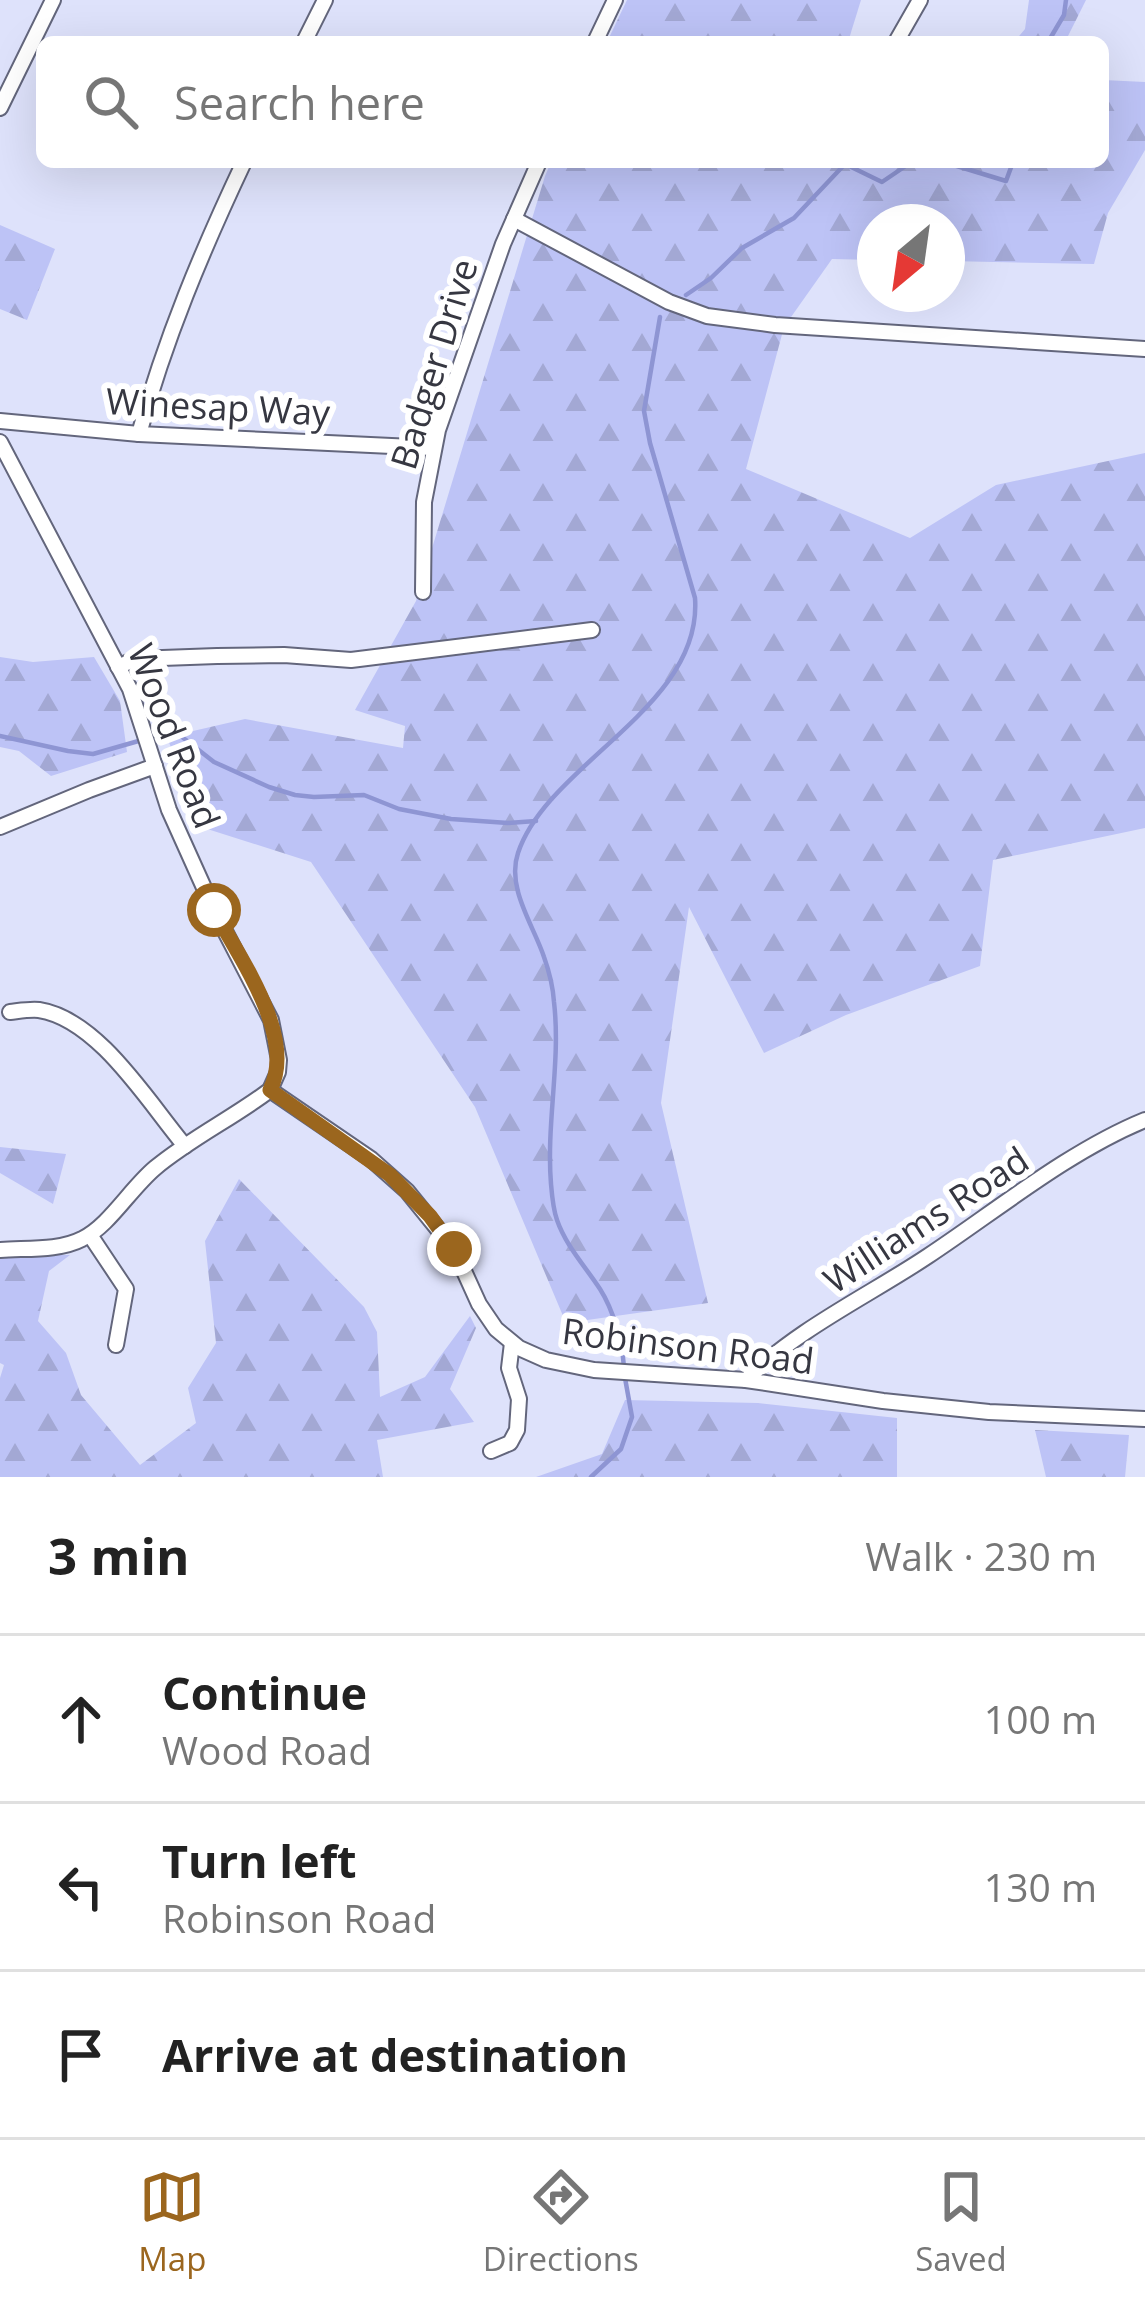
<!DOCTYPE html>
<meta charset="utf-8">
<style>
body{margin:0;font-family:"Open Sans",sans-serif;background:#f2f2f2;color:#222}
.compass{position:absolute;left:857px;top:204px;width:108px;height:108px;border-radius:50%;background:#fff;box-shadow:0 12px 48px #0002;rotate:209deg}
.stop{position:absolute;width:36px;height:36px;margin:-27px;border:9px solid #9b661e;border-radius:50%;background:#fff}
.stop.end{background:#9b661e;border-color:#fff;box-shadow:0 3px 12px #0008}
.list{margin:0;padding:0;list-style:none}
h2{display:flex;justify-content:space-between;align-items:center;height:156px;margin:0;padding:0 48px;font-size:51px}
h2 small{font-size:39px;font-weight:400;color:#767676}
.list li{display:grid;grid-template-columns:78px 1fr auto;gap:36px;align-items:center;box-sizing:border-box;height:168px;padding:0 48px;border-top:3px solid #e0e0e0}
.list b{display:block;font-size:45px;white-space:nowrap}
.list p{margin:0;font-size:39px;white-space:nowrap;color:#767676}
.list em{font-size:39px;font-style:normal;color:#767676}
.icon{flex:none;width:66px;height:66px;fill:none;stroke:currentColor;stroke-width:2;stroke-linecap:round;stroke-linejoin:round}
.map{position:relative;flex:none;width:1145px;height:1477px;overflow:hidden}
.search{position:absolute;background:#fff;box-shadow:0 12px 48px #0002;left:36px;right:36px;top:36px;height:132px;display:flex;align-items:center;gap:30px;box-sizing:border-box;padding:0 42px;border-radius:18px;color:#767676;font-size:45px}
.sheet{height:660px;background:#fff}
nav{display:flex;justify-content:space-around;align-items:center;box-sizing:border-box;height:168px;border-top:3px solid #e0e0e0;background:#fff;font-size:33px;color:#767676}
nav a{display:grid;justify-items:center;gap:6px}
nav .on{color:#9b661e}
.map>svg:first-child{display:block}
.forest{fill:url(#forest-firs)}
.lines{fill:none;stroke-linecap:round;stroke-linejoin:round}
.stream{stroke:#8e95d3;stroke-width:4.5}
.minor-casing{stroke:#63667c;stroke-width:18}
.minor{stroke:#fff;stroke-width:14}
.route{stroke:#9b661e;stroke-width:15}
.labels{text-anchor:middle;stroke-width:12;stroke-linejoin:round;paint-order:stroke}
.street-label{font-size:36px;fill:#363741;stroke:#fff}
</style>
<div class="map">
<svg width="1145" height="1477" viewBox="0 0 1145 1477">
<defs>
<pattern id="forest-firs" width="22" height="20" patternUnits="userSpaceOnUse" patternTransform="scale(3)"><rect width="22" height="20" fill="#bdc3f6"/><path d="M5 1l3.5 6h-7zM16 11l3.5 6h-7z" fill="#a3a8d4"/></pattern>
</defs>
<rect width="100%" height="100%" fill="#dee2fb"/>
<g class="forest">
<path d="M627,0h234l-13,42h-241z"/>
<path d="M1029,0h57l-21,42h-51l11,-13z"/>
<path d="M1103,80l42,2v68l-37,63 -14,51 -147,-3v-39h-72v38l-43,-1 -48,68 -38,142 164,69 86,-53 149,-32v375l-152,32 -13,106 -134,49 -82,38 -75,-146 -28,196 47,200 -142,20 -91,-216 -164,-245 -110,-35 -34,-90 78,-18 158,29 2,-22 -50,-16 61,-109 129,-425 6,-14h552z"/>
<path d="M0,225l55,24 -28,71 -27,-11z"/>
<path d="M0,657l33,5 61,-5 26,44 7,51 -76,24 -32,-25 -19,-4z"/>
<path d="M0,1147l66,7 -13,50 -53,-31z"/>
<path d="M239,1179l125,128 13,25 3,65 45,-20 45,-61 6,12 -26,61 24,33 -97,18 6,37h-383v-99l4,-13 -4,-2v-109l70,1 -21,16 -11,50 28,32 15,42 59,70 56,-42 -8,-35 28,-45 -11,-102z"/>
<path d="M625,1400l133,3 139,15v59h-361l66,-23z"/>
<path d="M1035,1430l94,5 -4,42h-79z"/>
</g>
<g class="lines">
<g class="stream">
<path d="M1048,42l16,-27 2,-15"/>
<path d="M686,295l25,-17 31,-30 52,-30 51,-54 37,18 28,-19h37l59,18 7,-19"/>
<path d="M0,736l68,15 25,3 77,-22 7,1 37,29 55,25 26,8 19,2 50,-2 35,14 52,10 57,4 28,-2"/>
<path d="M624,1367c-2,-25 -10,-56 -24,-78 -15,-23 -34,-43 -43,-69 -4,-11 -5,-24 -6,-36 -5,-61 10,-122 3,-182 -1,-15 -5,-31 -10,-45 -10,-31 -38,-69 -26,-104 30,-90 185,-146 177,-255l-45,-155 -6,-32 16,-94"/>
<path d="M591,1477l30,-28 11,-32 -7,-39"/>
</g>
<g class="minor-casing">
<g id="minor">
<path d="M304,42l21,-42"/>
<path d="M595,42l20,-42"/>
<path d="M896,42l24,-42"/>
<path d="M0,108l53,-108"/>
<path d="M514,219l155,83 38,14 68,9 370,24"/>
<path d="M0,421l139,13 295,14"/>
<path d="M139,434c26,-95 63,-183 105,-272"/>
<path d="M0,442l130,247 39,121 45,100 57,110 8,40 -1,12 -8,18c-37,28 -79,48 -115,78 -25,21 -46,58 -73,71 -23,12 -56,9 -82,11"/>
<path d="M423,592l1,-90 14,-72 65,-186 36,-82"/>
<path d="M118,667l17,-8 82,-3 67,-1 67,5 241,-30"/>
<path d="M0,827l89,-37 66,-24"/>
<path d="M10,1012c9,-1 20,-3 29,-2 59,9 109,92 146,136"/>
<path d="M270,1090l101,69 36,32 47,58 25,55 17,25 23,19 27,12 48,10 152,10 137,21 106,11 156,7"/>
<path d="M90,1235l36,54 -10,56"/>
<path d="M746,1380c51,-51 122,-84 182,-124 68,-45 141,-105 217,-136"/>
<path d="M491,1451l19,-8 7,-13 2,-31 -10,-31 3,-25"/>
</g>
</g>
<use href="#minor" class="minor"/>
</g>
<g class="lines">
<path class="route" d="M214,910c26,49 83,127 56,180l120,85 40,41 24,33"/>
</g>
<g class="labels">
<g class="street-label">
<text transform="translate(434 364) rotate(-73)" y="13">Badger Drive</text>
<text transform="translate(218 407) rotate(3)" y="13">Winesap Way</text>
<text transform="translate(174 736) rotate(69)" y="13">Wood Road</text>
<text transform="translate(926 1220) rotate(-33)" y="13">Williams Road</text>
<text transform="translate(688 1346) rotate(7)" y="13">Robinson Road</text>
</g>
</g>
</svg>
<svg class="compass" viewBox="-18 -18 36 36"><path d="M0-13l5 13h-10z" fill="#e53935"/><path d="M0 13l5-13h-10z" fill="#767676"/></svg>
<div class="stop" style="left:214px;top:910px"></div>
<div class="stop end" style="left:454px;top:1249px"></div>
<div class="search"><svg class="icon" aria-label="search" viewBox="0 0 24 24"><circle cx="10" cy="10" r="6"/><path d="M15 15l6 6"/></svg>Search here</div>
</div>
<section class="sheet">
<h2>3 min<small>Walk · 230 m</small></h2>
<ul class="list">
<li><svg class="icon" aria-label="ahead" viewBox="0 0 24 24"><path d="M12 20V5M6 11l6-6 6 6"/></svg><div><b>Continue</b><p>Wood Road</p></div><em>100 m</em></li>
<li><svg class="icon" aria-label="left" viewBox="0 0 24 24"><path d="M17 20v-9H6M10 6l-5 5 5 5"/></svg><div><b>Turn left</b><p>Robinson Road</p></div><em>130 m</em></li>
<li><svg class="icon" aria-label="arrive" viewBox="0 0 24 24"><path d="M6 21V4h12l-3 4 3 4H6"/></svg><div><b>Arrive at destination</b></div></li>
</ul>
</section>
<nav>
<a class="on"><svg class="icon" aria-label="map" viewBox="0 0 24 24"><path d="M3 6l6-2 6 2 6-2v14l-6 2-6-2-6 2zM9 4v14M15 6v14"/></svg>Map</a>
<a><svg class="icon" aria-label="directions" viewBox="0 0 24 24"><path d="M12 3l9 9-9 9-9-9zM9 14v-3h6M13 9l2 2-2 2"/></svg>Directions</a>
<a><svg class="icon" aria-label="saved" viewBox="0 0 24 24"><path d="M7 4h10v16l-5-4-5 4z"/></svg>Saved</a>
</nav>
